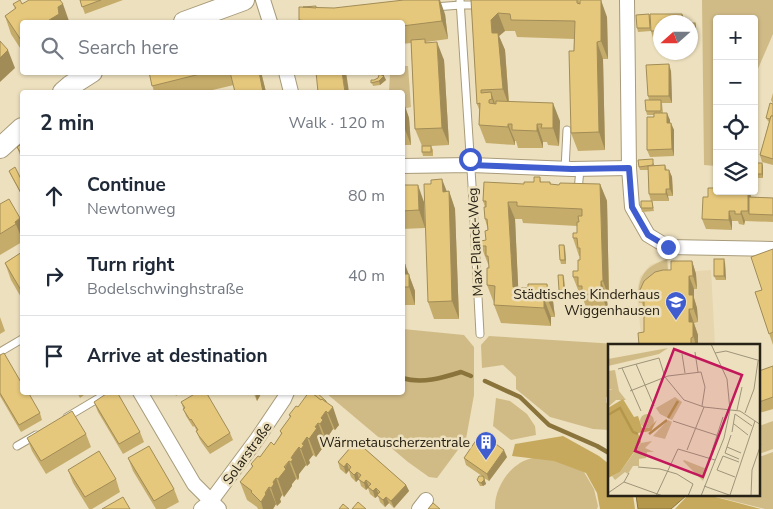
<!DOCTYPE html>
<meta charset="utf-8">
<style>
body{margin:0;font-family:"Nunito Sans",sans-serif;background:#f6f6f7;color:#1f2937}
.controls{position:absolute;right:15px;top:15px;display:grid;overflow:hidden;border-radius:5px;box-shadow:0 1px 4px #0004}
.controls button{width:45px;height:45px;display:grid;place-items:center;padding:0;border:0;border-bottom:1px solid #e0e1e3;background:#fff;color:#1f2937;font:25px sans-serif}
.compass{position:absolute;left:653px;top:15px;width:45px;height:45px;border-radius:50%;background:#fff;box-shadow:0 1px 4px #0004;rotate:249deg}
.stop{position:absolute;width:15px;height:15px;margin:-11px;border:4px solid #405dd0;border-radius:50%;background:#fff}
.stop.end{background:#405dd0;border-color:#fff;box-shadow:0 1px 5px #0008}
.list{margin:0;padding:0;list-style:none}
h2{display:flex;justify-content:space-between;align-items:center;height:65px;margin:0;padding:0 20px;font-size:21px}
h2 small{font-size:16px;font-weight:400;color:#747a83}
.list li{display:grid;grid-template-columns:32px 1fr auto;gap:15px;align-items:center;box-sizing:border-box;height:80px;padding:0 20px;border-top:1px solid #e0e1e3}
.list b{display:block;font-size:19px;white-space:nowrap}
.list p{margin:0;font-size:16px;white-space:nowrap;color:#747a83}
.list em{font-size:16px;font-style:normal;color:#747a83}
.icon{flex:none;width:28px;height:28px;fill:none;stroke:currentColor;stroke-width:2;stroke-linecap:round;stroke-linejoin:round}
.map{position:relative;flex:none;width:773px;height:509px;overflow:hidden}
.search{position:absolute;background:#fff;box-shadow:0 1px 4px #0004;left:20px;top:20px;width:385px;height:55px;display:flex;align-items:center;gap:12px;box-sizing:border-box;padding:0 18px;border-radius:5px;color:#747a83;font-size:19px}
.panel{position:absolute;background:#fff;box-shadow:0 1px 4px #0004;left:20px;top:90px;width:385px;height:305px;border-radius:5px}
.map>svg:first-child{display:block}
.built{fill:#e7d6ad}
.green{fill:#d0bb87}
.forest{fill:#c6a95d}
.water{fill:#b4974b;stroke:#8a743b}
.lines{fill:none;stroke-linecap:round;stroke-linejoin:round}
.stream{stroke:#8a743b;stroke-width:4.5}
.service-casing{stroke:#a89b7b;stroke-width:9}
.minor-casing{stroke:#a89b7b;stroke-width:16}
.secondary-casing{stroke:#a89b7b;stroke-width:22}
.service{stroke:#fff;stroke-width:7}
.minor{stroke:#fff;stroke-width:14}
.secondary{stroke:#fff;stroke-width:20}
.wall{fill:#c6ac6b}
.shaded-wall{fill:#a18c57}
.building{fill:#e6c87c;stroke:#a18c57}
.route{stroke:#405dd0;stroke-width:6}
.labels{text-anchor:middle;stroke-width:5;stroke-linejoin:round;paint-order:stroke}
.street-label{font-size:14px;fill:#272215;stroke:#ede0be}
.poi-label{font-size:14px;fill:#272215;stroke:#ede0be;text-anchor:end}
.inset-river{fill:none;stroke:#b4974b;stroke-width:2.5}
.inset-road{fill:none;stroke:#9e947a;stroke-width:1}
.view{fill:#c2185b;fill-opacity:0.15;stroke:#c2185b;stroke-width:2.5}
.inset-edge{fill:none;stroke:#272215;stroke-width:2.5}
</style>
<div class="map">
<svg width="773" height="509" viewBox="0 0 773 509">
<rect width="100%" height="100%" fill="#ede0be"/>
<path class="built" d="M668,258l1,15 42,-3 4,75h-73l-5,-49 1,-11 2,-8 10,-12z"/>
<g class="green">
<path d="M702,0h71v34l-19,44v-59h-37l-1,147 -12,-1z"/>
<path d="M403,66h5l3,41 -8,2 -1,-17h-13l1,-19 12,-1z"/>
<path d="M667,259l2,22 -26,22h-4c-2,-13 0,-29 13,-37 4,-3 10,-5 15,-7z"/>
<path d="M403,329l61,6 10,12v48l-8,44 -29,39 -8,-1 -21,-15 -82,-69 76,-1z"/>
<path d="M489,336l128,8 1,1h-9v52h-3v6h3v27l-16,-1 -43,-12 -34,-28v-12l-13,-12 -21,3 -1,-23z"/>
<path d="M496,398l14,3 17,13 8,12 1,9 -25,5 -18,-14z"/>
<path d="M773,421v28l-14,5v-28z"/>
<path d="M773,452v57h-8l-56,-14h50v-38z"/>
<path d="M549,456l35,16 10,17 4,17 -1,3h-102c-1,-20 14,-44 34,-50 6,-2 13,-2 20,-3z"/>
</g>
<g class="forest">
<path d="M563,436l36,20 10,8v31h24l2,14h-35l-3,-16 -11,-20 -32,-12 -42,-5 3,-12z"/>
<path d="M688,495h20l53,14h-86z"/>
</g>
<path class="water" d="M636,495h51l-16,14h-33z"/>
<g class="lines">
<g class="stream">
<path d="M402,378c20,6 40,0 59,-6l10,4"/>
<path d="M485,381l35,16 29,28 48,21 12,7"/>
</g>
<g class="service-casing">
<g id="service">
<path d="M460,0l12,185 8,149"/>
<path d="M434,7l27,-2h17"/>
<path d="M565,169l2,-39"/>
<path d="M578,191l2,-22"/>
<path d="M0,352l22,-13"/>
<path d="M67,417l42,-25"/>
<path d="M17,446l19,-11"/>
</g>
</g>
<g class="minor-casing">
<g id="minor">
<path d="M263,0l7,22"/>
<path d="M627,0l2,168 3,39 16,28 20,12 105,2"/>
<path d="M286,72l5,20"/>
<path d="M402,166l69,-1 101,4 57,-1"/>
<path d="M140,392l54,92 25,25"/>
<path d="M201,509l10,-8 46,-62 27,-40 3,-7"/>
<path d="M419,509l7,-9"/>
</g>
</g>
<g class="secondary-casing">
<g id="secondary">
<path d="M184,22l60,-22"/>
<path d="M63,92l7,-6 22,-14"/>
<path d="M0,148l22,-20"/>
</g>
</g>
<use href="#service" class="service"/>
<use href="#minor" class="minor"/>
<use href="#secondary" class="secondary"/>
</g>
<g class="wall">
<path d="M80,0h43l-38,14z"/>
<path d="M471,0h108l1,3 27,14 1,42h-5l2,91 -27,1 -7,-18 3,-94 -57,-2 -2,-6h-10l-6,5 6,14 4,52 51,19 -1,25 -11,-1 -1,-3h-4v6h-25l-2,-7h-1v4l-29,-2 -7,-18 1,-13 -3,-8z"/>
<path d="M13,4h9l47,17 -47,1v29l-11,-17 -6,-18 10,-7z"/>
<path d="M317,8l128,6 3,25 -22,3 18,18 5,85 -18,1 2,4v6h-10l-1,-4v-6l-7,-17 -4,-86 -9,1v-22h-102l-1,-2z"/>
<path d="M649,14l1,4 35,2 -25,2v21l-2,-5h-5l-2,-7 -13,1 -1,-4z"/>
<path d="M690,23h5l1,4 1,15 -6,1z"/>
<path d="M671,71l1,32h-10l1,10 7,7v3l4,7v26l-24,1 -3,-7 7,-35h-7l-1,-4 3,-11 -1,-4z"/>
<path d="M149,72h112l5,20h-31l-1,-7 -30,7h-50z"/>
<path d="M383,75l3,5 -6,5 -7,1 -2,-6h3z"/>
<path d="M773,93v72l-11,-3 -2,-7 9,-33 -1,-1 -2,-3 7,-14 -2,-4z"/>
<path d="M402,100l7,18 2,27h-9z"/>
<path d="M22,144v17l-5,-14z"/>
<path d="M654,163v2h11l2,5h2l3,7 1,19h-5l1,5h-17l2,10 -12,1 -1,-4 10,-7 -2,-7 -1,-24h-8l-1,-3z"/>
<path d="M754,163h8l1,4v11h-9z"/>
<path d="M9,171l13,10v15l-12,-22z"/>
<path d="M540,177l1,5h9l1,3h8l41,-1 7,17 2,97 -2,1 1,12 -20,1 -7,-18 -1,1 -7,-18 5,-6 2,-11v-4h-1l-6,-18 4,-5v-7l-54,-3 -1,-4h-7l3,68 35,14 2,16h-4v9l-50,-3 -7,-18v-2l-7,-18 2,-21h-1l-7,-18 5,-6 2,-10 -3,-11v-12l-2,-6 41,-17 10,-2z"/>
<path d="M402,185l22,17 1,26 -23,1z"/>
<path d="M447,191h2l6,18 4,110h-25l-6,-17z"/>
<path d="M749,191l2,6 22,1v24l-28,-1 -1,4 -5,-1 -1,-3h-6v9l-26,-1 -4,-10 6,-22z"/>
<path d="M0,204l22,20v18l-22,13z"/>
<path d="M565,248l1,16h-5l-1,-4z"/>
<path d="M773,249v96l-18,-53 7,-2z"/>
<path d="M22,252v47l-11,-19 -6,-17z"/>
<path d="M692,261l4,13 1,15h-3v9l3,10 1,14 -4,1 4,12v10h-59l5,-13v-23l-4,-12 31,-27z"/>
<path d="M725,263l1,17h-10l-2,-4z"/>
<path d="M402,264l6,10 7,17v14h-13z"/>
<path d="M563,275l1,3 1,15 -5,1 -1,-4z"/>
<path d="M0,317l5,14 -5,3z"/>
<path d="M0,355l40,58 2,7 -21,12 -21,-36z"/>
<path d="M773,366v43l-14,4v-42z"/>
<path d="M77,392h11l-8,6z"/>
<path d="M174,392h7l-5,4z"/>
<path d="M253,392h9l-5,9z"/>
<path d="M326,401l13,24 -4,5 -2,-1 -4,6 1,3 -3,4 -2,-1 -2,3 1,2 -8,11 -3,-2 -4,5 1,3 -3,3 -1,-1 -4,5 -3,4v3l-1,3 -2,-1 -4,5v2l-8,11 -2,-2 -2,4 1,3 -4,4 -1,-2 -3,5h-15l-1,-2 -10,-7 -7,-18 12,-15 -1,-3 23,-19 7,-11 -1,-3 10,-13 -1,-3 9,-8z"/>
<path d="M94,402l46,30 4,10 -21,12 -25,-42z"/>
<path d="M181,402l49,31 3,7 -23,14 -8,-11 -3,-5 -2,-7 -3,-5 -1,1 -7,-11z"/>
<path d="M86,434l5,13 -45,27 -14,-23 -5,-13z"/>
<path d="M356,441l50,44 3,6 -15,17 -5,-5 -4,4 -5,-5 -2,-6 -3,2 -5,-4 -2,-6 -2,2 -5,-4 -2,-7 -3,3 -5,-5 -2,-6 -3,3 -6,-5 -2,-7z"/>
<path d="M507,457l-18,24 -5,-3 2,6 -3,2h-3l-3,-6 5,-4 -16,-11 -2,-7z"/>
<path d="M128,458l46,31 5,13 -13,7h-10l-23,-38z"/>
<path d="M68,470l48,9 4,13 -28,17h-3l-16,-26z"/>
</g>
<g class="shaded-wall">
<path d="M439,0h1l5,14 3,25 -6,-18z"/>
<path d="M601,0l6,17 1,42 -7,-18z"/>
<path d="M63,4l6,17 -2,1h-21l12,-15z"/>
<path d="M498,13l7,18 -6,5 6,14 4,56 -6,-17 -11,-56 -1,-13z"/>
<path d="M682,14l3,6v2h-3z"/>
<path d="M695,23l1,4 1,15 -2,-3z"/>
<path d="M437,42l7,18 5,85 -7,-17z"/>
<path d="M597,42l6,17 2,91 -6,-18z"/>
<path d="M8,50l7,18 -15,14v-24z"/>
<path d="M669,64l2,7 1,32 -3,-7z"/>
<path d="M259,72h2l5,20h-3z"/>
<path d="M342,72h4l3,20h-4z"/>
<path d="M382,72h2l-1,5 1,-1 2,4 -6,5 -1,-4 3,-5z"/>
<path d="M491,92l6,18 1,7 -6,-18z"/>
<path d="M403,100l6,18 2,27 -7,-18z"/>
<path d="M553,103l7,18 -1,25 -6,-18z"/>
<path d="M667,113l3,7v10l-3,-7z"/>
<path d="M671,123l3,7v26l-2,-7z"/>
<path d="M508,124l7,17v4l-7,-18z"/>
<path d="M537,124l6,18v6l-6,-17z"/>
<path d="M762,163l1,4v11l-1,-4z"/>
<path d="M669,170l3,7 1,19 -3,-7z"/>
<path d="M442,179l7,18 -6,-5z"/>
<path d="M600,184l7,17 2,97 -6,-17z"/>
<path d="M418,185l6,17 1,26 -6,-18z"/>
<path d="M666,189l2,7 1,5 -3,-7z"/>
<path d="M449,191l6,18 4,110 -7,-18z"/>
<path d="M748,191h1l3,8 -3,15 -1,-3z"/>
<path d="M508,202l7,17 4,85 -6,-17z"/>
<path d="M729,211l3,10v9l-3,-10z"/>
<path d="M741,211l4,10 -1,4 -3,-11z"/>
<path d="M20,218l2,6v15l-7,-17z"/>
<path d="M564,245l1,3 1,16 -1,-4z"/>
<path d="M724,259l1,4 1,17 -2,-4z"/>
<path d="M692,261l4,13 1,15 -4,-13z"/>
<path d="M405,264l10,27v14l-10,-31z"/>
<path d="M563,275l1,3 1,15 -1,-3z"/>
<path d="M689,276l5,13v9l3,10 1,14 -9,-27z"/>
<path d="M601,281l6,18 1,12 -7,-17z"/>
<path d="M547,284l6,17 2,16 -7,-17z"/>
<path d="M544,299l7,18v9l-7,-18z"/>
<path d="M689,309l9,26v10h-2l-7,-23z"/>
<path d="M255,392h7l-5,9z"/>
<path d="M333,407l6,18 -4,5 -7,-17z"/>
<path d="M326,411l7,18 -4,6 1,3 -3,4 -7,-18 1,-6z"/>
<path d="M318,423l7,18 -2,3 1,2 -8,11 -7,-18z"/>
<path d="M307,437l6,18 -4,5 1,3 -3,3 -6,-17 1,-5z"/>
<path d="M299,447l7,18 -7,9v3l-1,3 -7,-18v-4z"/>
<path d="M504,450l3,7 -18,24 -2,-7z"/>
<path d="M289,461l7,18 -4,5v2l-8,11 -6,-18z"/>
<path d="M347,463l2,7 -3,4 -2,-7z"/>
<path d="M357,472l2,7 -3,3 -2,-7z"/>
<path d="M276,478l6,17 -2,4 1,3 -4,4 -6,-18 2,-6z"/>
<path d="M484,478l2,6 -3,2 -2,-3z"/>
<path d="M366,480l3,7 -3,3 -2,-7z"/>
<path d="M406,485l3,6 -15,17 -3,-7z"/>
<path d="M269,487l7,17 -3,5h-10l-2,-7z"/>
<path d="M376,488l3,7 -4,3 -2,-7z"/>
<path d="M386,497l3,6 -4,4 -2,-7z"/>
</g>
<g class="building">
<path d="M20,0l2,4 7,-4h31l3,4 -5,3 1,7 -13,8h-24v17l-1,1 -16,-24 11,-8 -3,-4z"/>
<path d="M80,0h21l-19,7z"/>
<path d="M404,0h35l3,21 -40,5v-4h-94l-1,-1 -8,-1v-13l35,1z"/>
<path d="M471,0h106v3l3,1v-4h21v41l-4,1 2,90 -28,1 -2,-82h5l1,-30 -64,-1 -1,-6 -12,-1 -7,7 1,13h6l5,56 -22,1v3l10,-1 1,7 -3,1v3l7,1v-3l57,2v25h-12l1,-4h-5v7l-25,-1v-6h-4v3l-29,-2 1,-22 -3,1z"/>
<path d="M316,6v2l-13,-1z"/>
<path d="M649,14l1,14h-13l-1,-13z"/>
<path d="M650,14h32v8h-22v14h-3v-5h-6z"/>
<rect x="690" y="23" width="5" height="16"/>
<path d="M425,39v4l12,-1 5,86 -27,1 -4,-89z"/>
<path d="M0,41l8,9 -8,8z"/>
<path d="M669,64v32h-21l-2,-31z"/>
<path d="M149,72h59l-56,14z"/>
<path d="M230,72h29l4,20h-28z"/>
<path d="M316,72h26l3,20h-27z"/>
<path d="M380,72h2v4l1,-1 1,1 -5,5 -8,2v-3h3l4,-2z"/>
<path d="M402,100l2,27h-2z"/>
<path d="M645,100h16v11h-15z"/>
<path d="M770,103l3,1v12h-2l-1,3 -4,-1z"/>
<path d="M654,113h13v10h4l1,26 -25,1v-33h7z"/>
<path d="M771,116h2v43l-13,-4z"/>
<path d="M22,144v11l-5,-8z"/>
<rect x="422" y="146" width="9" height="6"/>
<path d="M653,159v6l-14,2 -1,-7z"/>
<rect x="754" y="163" width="8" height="11"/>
<path d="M665,165v5h4l1,19h-4v5h-17l-1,-28z"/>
<path d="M15,167l7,14v11l-1,1 -12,-22z"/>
<path d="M534,177h6v5h10v2l9,1 1,-2 40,1 3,97h-2v13h-19v-8h-4v-9h-5v-6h5v-11h2v-12h-2l-1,-10h-4v-5h4v-11h2l-1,-6h4v-7l-65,-3v-4h-9l5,85 15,1v-4h19l1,16 -4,-1v9l-50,-3 1,-19 -8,-1v-17h2l-1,-12h-2v-10h-5v-5l5,-1 -1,-9 3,-1 -1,-11h-2l-1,-12h2v-6h-3l1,-19 40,2v-2h10z"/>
<path d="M442,179l1,13 6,-1 3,110 -24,1 -4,-118h7v-4z"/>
<path d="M402,185h16l1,25 -17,1z"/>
<path d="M708,188h9v3h31v20h-7v3h-6v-3h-6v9l-27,-1 1,-22h5z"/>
<path d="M749,197l24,1v17l-24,-1z"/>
<path d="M9,199l11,19 -5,4 1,2 -16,10v-30z"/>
<path d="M641,201h11l1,7h-12z"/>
<path d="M559,245h5l1,15h-5z"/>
<path d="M773,249v83l-4,2 -14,-42 7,-2 -11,-33z"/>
<path d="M22,252v40l-17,-29z"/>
<rect x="714" y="259" width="10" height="17"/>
<path d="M671,261h21l1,15h-4v19h4v14h-4v13h4v15l-2,1v7h-52l-1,-12 6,-1v-35h-4v-7l4,-9 11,-9 8,-2h8z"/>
<path d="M402,264h3v10h4v13h-7z"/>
<path d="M558,275h5l1,15h-5z"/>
<path d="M4,353l18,31v8h6l12,21 -21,12 -19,-32v-38z"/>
<path d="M773,366v31l-14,5v-31z"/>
<path d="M109,392h8l23,40 -21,12 -25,-42z"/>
<path d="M198,392h8l24,41 -22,14 -9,-11 -3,-5 2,-1 -7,-11 -1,1 -7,-11 2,-1 -4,-6z"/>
<path d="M309,392h2l10,8 1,-1 11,8 -5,6 -2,-2 -5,7 2,2 -3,4 -2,-1 -3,4 2,1 -8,11 -2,-2 -5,7 2,1 -3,4 -2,-2 -4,5 -4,6 2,1 -2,3 -2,-1 -5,6 2,2 -8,10 -2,-1 -3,4 1,2 -3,4 -2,-1 -4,6 1,1 -5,8 -10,-10 1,-1 -12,-9 13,-16 -2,-2 7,-8 2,1 11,-15 3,3 8,-12 -2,-2 11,-15 -2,-1 7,-9 2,1z"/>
<path d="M312,392h4l10,9v1l-4,-3 -1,1 -9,-7z"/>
<path d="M72,411l14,23 -45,27 -14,-23z"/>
<path d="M481,433l23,17 -17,24 -23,-16z"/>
<path d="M356,441l50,44 -15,16 -5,-4 -3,3 -6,-5 3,-3 -4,-4 -3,3 -5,-4 3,-3 -5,-4 -2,3 -6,-4 3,-4 -4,-3 -3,3 -5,-5 2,-3 -4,-4 -3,4 -6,-5z"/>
<path d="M149,446l25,43 -20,12 -26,-43z"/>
<path d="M99,451l17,28 -31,18 -17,-27z"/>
<path d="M479,476h4l1,2v2l-3,3 -2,-1 -2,-2z"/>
<path d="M123,497l7,12h-28z"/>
<path d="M358,502l8,7h-14z"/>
<path d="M433,503l7,6h-12z"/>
<path d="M343,504l6,5h-10z"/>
</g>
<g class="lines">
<path class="route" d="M470,159v6l102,4 57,-1 3,39 16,28 20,12"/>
</g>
<defs>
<g id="school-pin" transform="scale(1.125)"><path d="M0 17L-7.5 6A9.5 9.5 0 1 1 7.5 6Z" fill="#405dd0" stroke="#ede0be"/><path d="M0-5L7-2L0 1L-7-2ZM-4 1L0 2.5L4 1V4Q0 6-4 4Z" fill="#fff"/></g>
<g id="building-pin" transform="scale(1.125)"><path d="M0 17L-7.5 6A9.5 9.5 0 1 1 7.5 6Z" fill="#405dd0" stroke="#ede0be"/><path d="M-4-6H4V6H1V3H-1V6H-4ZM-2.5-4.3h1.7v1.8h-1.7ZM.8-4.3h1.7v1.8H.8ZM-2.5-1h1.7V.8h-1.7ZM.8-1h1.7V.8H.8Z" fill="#fff"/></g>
</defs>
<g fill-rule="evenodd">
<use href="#school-pin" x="676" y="302"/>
<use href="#building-pin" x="486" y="442"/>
</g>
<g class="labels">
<g class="street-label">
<text transform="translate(475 242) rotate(-93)" y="5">Max-Planck-Weg</text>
<text transform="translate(247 453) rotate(-54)" y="5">Solarstraße</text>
</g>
<g class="poi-label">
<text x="660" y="299">Städtisches Kinderhaus<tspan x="660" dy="16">Wiggenhausen</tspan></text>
<text x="470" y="447">Wärmetauscherzentrale</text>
</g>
</g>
<g transform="translate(608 344)">
<rect width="152" height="152" fill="#ede0be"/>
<path d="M60,4l-9,6 -51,12v-7zM7,26l4,21 7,9h-10l-8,7v-17l5,-1h-5v-18zM67,53l7,5 -10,18 -12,-6 -4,-6zM32 77a7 7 0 1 1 14 0a7 7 0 1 1-14 0ZM60,76l4,2 -7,17 -12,-3zM44,97l-7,7 9,4h-7l-1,6 -7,1v7h-6l-5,8 -3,-2 -10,8 -3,-4 8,-4 21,-29zM76,116l23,9 -4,12 -20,-20z" fill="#d0bb87"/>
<path d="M15,55l11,18 4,-1 4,12h7l8,-8 -6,11 -13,2 3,9 -21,30 -12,6v-70z" fill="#c6a95d"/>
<path class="inset-river" d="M0,71l12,-7 13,24 5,2M60,74l10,-17M41,90l18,-14"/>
<path class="inset-road" d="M87,8l3,20M107,9l11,-2 35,10M74,10l3,19M28,20l18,42M14,24l19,43M10,25l41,-11 6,19 19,23 20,7 36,4 21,14M22,47l38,-15 33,-4 4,15 -3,19M129,66l5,-23M137,69l9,-24 4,-28M65,77l46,15M126,80l14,11M124,88l3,-18 17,12M123,91l-6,18 14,6M119,103l14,6M79,106l17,-43M103,110l12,-37M30,123l22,2 17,5 16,10 -5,12M127,133l-18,-7 6,-14 16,6M16,138l39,14M96,142l28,10M0,149l16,-11 5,-9M122,151l25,-74M48,152l22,-47 37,11M93,152l23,-58 6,-28 -3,-31 -16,-35M143,152l1,-26 9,-26"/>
<path class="view" d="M66,5l68,26 -39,102 -68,-26z"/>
<rect width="152" height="152" class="inset-edge"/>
</g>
</svg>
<div class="controls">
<button>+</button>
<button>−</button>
<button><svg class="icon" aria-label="locate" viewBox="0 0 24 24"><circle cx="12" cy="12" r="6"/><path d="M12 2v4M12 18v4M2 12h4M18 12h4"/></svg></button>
<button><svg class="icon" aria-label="layers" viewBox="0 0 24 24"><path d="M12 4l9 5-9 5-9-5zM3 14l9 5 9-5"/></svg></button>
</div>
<svg class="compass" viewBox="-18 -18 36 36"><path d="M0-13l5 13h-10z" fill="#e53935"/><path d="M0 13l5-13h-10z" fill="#747a83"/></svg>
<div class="stop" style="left:470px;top:159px"></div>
<div class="stop end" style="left:668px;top:247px"></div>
<div class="search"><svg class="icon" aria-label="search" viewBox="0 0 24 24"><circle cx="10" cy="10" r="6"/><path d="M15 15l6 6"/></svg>Search here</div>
<section class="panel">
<h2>2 min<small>Walk · 120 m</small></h2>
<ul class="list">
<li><svg class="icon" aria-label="ahead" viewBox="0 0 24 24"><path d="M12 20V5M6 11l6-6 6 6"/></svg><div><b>Continue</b><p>Newtonweg</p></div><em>80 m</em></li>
<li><svg class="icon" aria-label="right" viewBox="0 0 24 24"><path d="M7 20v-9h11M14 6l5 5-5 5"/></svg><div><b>Turn right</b><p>Bodelschwinghstraße</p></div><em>40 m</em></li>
<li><svg class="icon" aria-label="arrive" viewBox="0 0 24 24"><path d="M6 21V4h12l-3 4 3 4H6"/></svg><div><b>Arrive at destination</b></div></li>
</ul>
</section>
</div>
